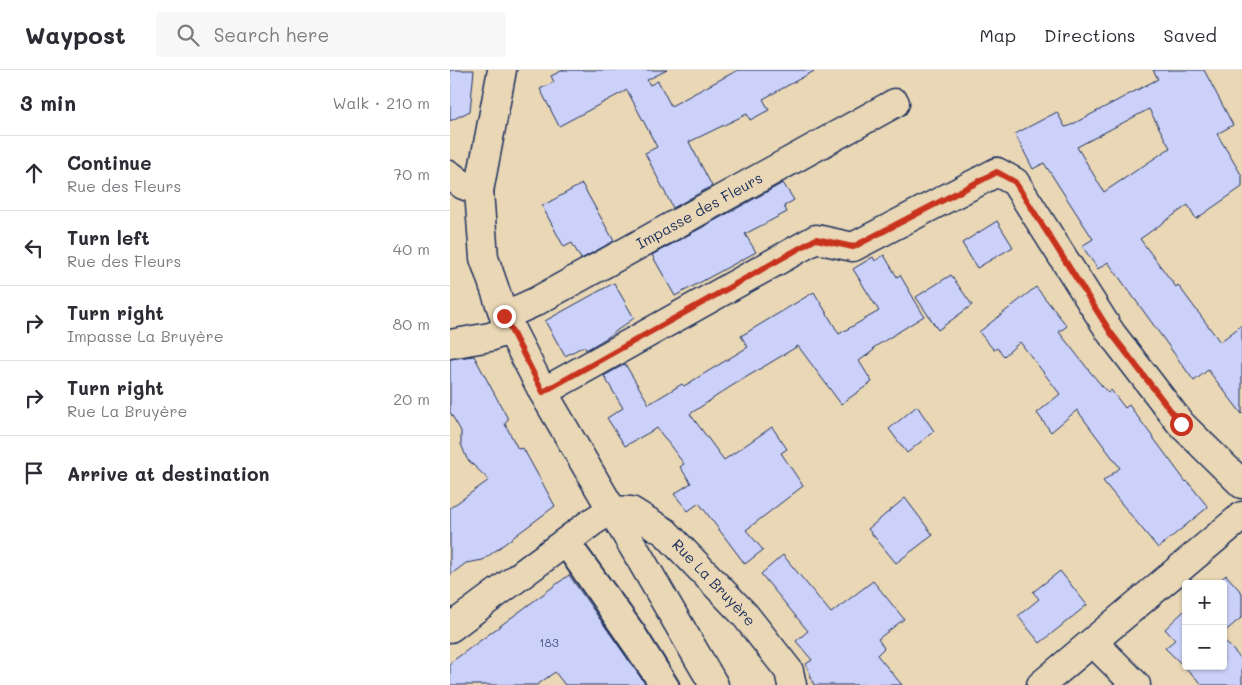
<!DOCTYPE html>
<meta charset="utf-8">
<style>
body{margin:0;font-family:Mali,sans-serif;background:#f7f7f7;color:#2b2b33}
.controls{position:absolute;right:15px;bottom:15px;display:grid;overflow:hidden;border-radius:5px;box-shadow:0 1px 4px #0004}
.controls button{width:45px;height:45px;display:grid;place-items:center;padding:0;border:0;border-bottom:1px solid #e1e1e2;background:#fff;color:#2b2b33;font:25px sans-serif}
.stop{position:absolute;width:15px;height:15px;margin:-11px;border:4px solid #c8321e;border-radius:50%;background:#fff}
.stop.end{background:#c8321e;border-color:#fff;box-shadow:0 1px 5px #0008}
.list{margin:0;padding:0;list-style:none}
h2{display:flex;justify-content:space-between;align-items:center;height:65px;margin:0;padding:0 20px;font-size:21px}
h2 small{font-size:16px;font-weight:400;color:#7c7c81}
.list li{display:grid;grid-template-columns:32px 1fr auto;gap:15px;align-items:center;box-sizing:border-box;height:75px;padding:0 20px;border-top:1px solid #e1e1e2}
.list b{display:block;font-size:19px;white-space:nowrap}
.list p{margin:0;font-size:16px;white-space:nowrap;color:#7c7c81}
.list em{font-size:16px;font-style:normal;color:#7c7c81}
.icon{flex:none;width:28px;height:28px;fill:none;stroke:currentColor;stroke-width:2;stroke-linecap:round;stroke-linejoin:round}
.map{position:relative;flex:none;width:792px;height:615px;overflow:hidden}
header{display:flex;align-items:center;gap:30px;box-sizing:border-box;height:70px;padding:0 25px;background:#fff;border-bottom:1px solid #e1e1e2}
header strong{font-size:24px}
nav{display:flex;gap:28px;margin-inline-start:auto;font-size:18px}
.search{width:350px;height:45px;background:#f7f7f7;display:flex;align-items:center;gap:12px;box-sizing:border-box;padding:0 18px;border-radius:5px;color:#7c7c81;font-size:19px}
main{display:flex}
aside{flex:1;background:#fff}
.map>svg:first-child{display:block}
.building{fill:#ccd1f9;stroke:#1b2f5e;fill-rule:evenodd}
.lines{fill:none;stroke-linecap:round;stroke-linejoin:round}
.lane-casing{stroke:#1b2f5e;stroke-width:19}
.street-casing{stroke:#1b2f5e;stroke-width:31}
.lane{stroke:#e9d7b5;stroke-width:15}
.street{stroke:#e9d7b5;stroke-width:28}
.route{stroke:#c8321e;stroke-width:6}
.labels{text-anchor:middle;stroke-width:4;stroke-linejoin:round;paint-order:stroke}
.number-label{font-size:12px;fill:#475885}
.street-label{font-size:15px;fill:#1b2f5e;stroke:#e9d7b5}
</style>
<header>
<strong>Waypost</strong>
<div class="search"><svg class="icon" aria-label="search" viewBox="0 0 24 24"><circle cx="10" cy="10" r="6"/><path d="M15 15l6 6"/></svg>Search here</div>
<nav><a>Map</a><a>Directions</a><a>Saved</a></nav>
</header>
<main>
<aside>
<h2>3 min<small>Walk · 210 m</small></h2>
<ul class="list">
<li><svg class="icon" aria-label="ahead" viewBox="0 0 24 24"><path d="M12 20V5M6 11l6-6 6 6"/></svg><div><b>Continue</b><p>Rue des Fleurs</p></div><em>70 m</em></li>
<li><svg class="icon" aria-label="left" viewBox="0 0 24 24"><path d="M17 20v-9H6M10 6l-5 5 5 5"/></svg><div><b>Turn left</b><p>Rue des Fleurs</p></div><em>40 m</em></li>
<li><svg class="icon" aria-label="right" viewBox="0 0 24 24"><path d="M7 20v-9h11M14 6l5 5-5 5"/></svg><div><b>Turn right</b><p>Impasse La Bruyère</p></div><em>80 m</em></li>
<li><svg class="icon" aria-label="right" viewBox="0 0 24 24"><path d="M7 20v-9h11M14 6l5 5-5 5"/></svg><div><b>Turn right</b><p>Rue La Bruyère</p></div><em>20 m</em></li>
<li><svg class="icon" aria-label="arrive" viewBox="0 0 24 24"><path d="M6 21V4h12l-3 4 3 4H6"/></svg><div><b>Arrive at destination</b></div></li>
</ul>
</aside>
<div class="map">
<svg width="792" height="615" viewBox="0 0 792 615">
<rect width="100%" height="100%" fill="#e9d7b5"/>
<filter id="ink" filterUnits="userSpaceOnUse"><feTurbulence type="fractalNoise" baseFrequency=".02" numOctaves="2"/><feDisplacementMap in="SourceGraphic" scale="10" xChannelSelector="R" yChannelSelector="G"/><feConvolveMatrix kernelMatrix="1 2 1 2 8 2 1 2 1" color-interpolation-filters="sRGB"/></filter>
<g filter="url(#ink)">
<g class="building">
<path d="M0,0h24l-4,41 -20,10z"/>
<path d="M113,0h104l-20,10 3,5 8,-4 13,25 67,-36h78l-53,29 6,11 -19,10 -3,-6 -58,28 23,44 -39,22 -28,-55 12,-6 -30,-57 -68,36 -19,-37 14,-7 -3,-6z"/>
<path d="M703,0h51l29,55 -16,9 25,42v11l-46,32 -8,-14 -48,34 36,48 2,-2 42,57 22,-17v89l-34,-44 -14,11 -86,-119 -10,7 -16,-23 11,-7 -49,-76 -11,6 -18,-35 42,-22 8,15 4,-1 89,-47zM699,39l21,39 -66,44 -27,-45z"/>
<path d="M333,113l11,17 -10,6 3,6 -42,22 11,18 -81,44 -23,-41z"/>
<path d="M132,114l32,57 -33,18 -9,-16 -8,4 -22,-41z"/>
<path d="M547,151l16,26 -36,21 -15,-25z"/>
<path d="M434,185l13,22 3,-2 24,41 -51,32 1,2 -15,11 13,21 -31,22 -43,-58 -68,41 -40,27 34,46 48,-33 15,22 -6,4 22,33 -57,44 17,20 -18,14 -46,-61 -11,8 -14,-17 17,-11 -11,-16 4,-3 -27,-36 -32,18 -18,-28 16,-10 -19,-32 21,-12 24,40 33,-20 2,2 64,-39 -7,-11 73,-44 25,42 40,-23 -26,-42 20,-12 2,4z"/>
<path d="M501,205l21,30 -34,25 -22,-33z"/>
<path d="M164,213l20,35 -26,19 -22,13 -2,-4 -19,10 -20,-35z"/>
<path d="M586,217l31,39 -8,6 32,41 17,20 3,-3 14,18 4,-3 57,77 1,-1 21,26 -50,41 -55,-67 17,-13 -43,-58 -26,22 -14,-19 23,-19 -40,-52 -16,14 -7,-8 -3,2 -15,-18z"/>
<path d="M24,286l34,63 -3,5 13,25 5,-1 32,58 -72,54 -17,3 -16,12v-67l39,-28 -22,-21 -6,-15v-13l-11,-19v-53z"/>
<path d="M467,336l17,25 -27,22 -18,-24z"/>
<path d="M455,428l28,37 -37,28 -28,-34z"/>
<path d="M333,485l48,58 42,-32 31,38 -26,20 6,9 -7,7 25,30h-88l-8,-21 6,-4 -16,-19 12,-10 -47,-57z"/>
<path d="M610,501l27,34 -47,38 -22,-27 21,-17 -6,-7z"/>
<path d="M119,505l77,110h-81l-10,-13 -18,13h-87v-22z"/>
<path d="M776,505l16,18v24l-19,16v-49h-7z"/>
<path d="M736,539v57h37v-27l19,21v25h-39l-38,-37 10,-8 -10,-11z"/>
</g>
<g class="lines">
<g class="lane-casing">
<g id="lane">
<path d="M120,468l66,91 35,56"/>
<path d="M111,475l96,140"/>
</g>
</g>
<g class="street-casing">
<g id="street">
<path d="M0,105l13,10 16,6 5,67 20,58 39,76 171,293"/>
<path d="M29,121l23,-121"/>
<path id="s1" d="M54,246l31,-14 360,-199"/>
<path d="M0,274l40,-7 21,-8"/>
<path d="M93,322l273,-153 37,8 144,-75 18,10 96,151 70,91 61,60"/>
<path id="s2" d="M0,558l142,-106 19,-12 20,1 34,21 80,83 44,56 3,14"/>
<path d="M643,572l43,43"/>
<path d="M591,615l201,-169"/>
</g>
</g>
<use href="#lane" class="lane"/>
<use href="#street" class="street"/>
</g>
</g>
<g class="lines" filter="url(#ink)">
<path class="route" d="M54,246l39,76 273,-153 37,8 144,-75 18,10 96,151 70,91"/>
</g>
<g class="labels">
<g class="number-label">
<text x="99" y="577">183</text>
</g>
<g class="street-label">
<text dy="5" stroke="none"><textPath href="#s1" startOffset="222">Impasse des Fleurs</textPath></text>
<text dy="5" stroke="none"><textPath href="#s2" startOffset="330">Rue La Bruyère</textPath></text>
</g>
</g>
</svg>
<div class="controls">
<button>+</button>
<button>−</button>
</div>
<div class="stop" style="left:731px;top:354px"></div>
<div class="stop end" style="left:54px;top:246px"></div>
</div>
</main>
